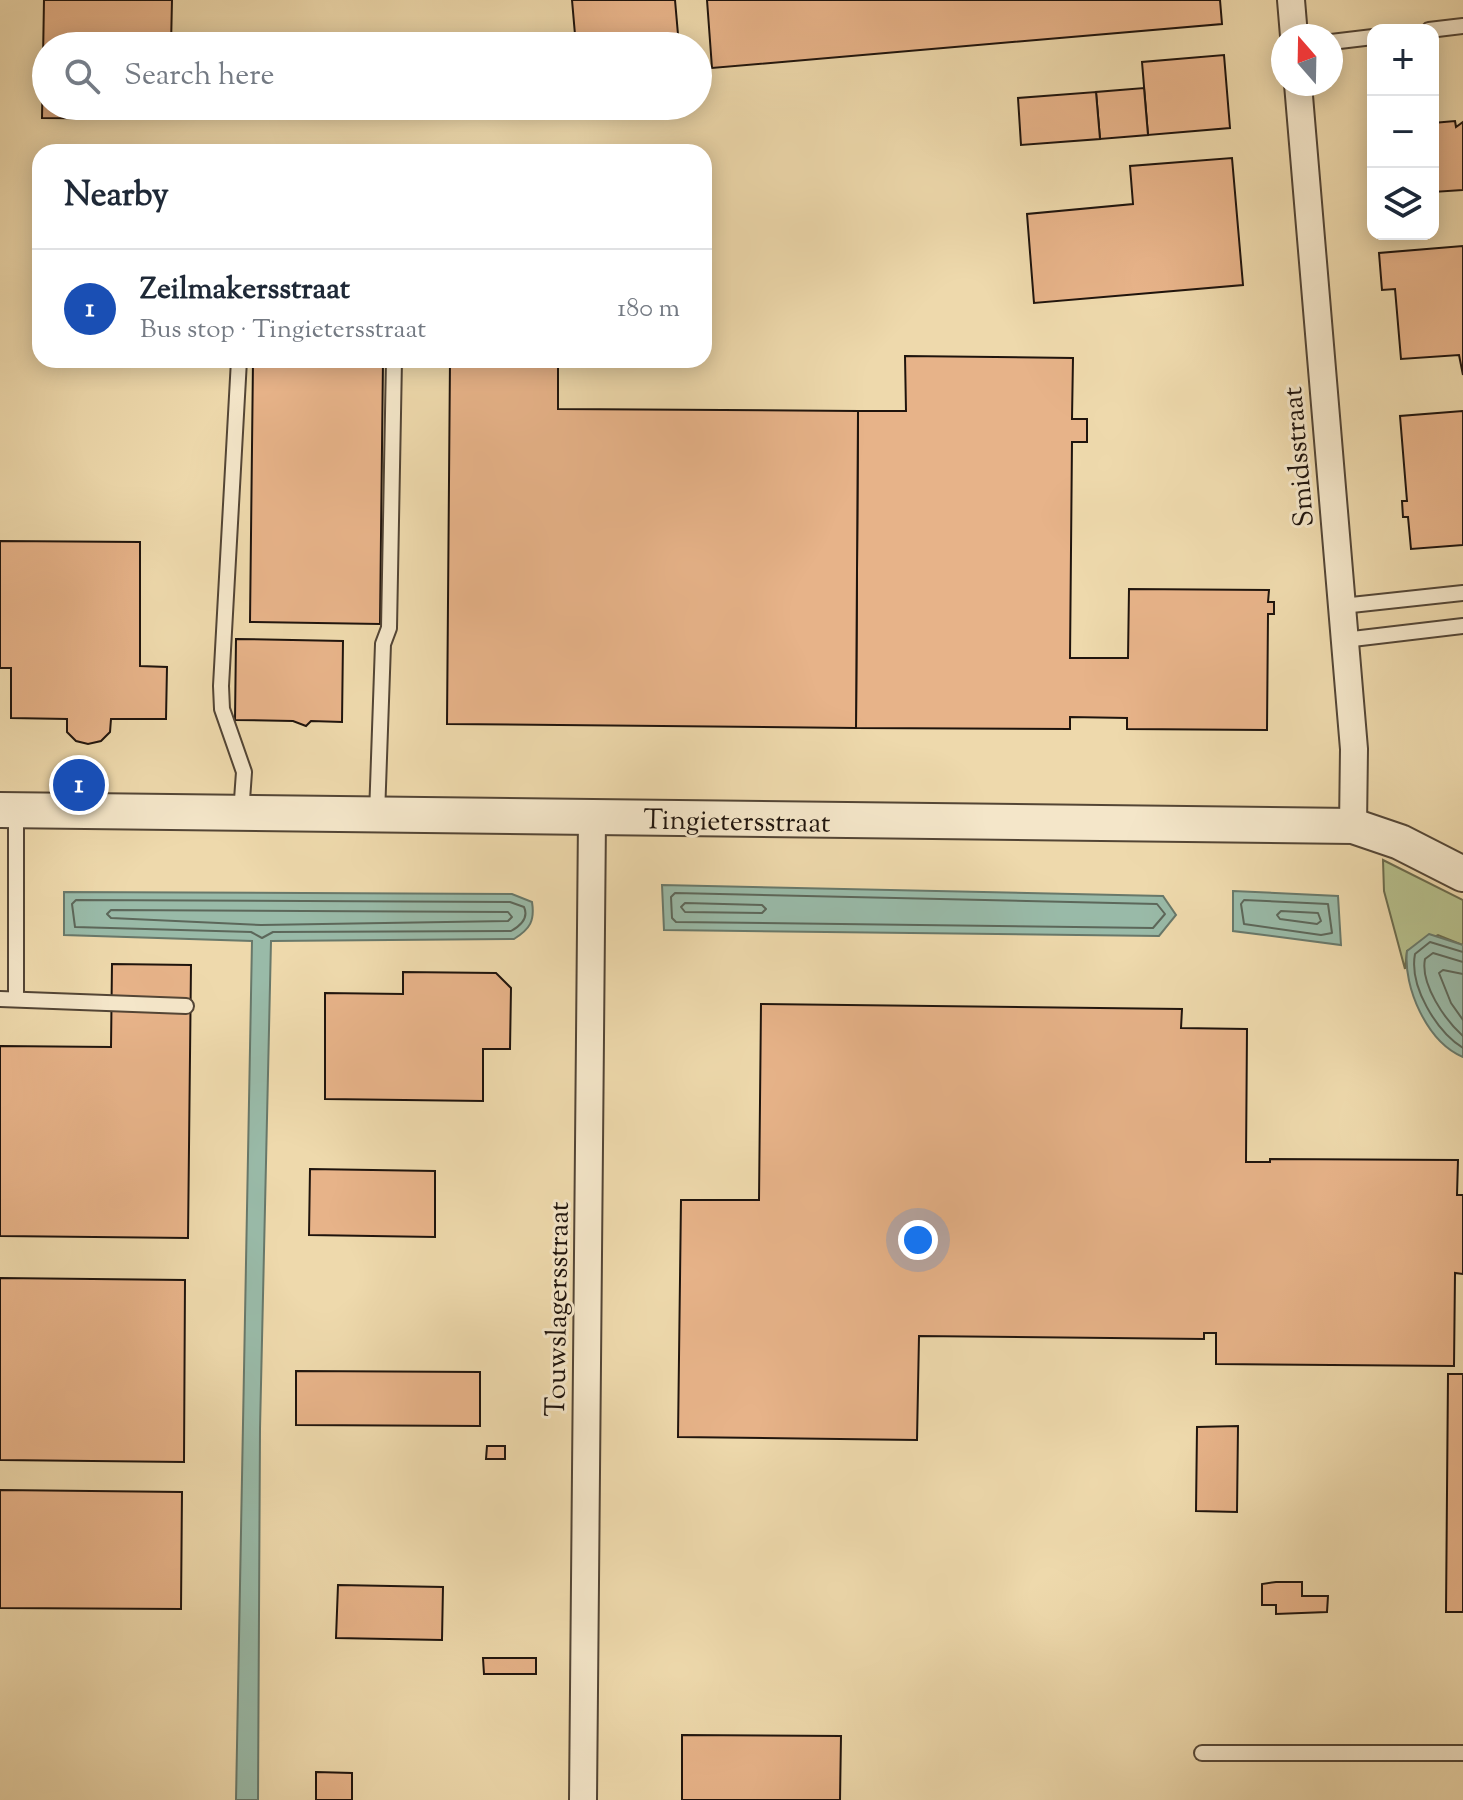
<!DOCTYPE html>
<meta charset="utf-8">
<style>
body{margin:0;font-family:"Sorts Mill Goudy",serif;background:#f2f2f3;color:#1f2937}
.controls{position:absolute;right:24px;top:24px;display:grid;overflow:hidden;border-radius:16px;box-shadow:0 4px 20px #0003}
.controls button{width:72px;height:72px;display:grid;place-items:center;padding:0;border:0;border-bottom:2px solid #e0e1e3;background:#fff;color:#1f2937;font:40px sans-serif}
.compass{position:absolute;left:1271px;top:24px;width:72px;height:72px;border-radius:50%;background:#fff;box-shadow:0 4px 20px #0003;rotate:340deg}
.you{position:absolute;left:918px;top:1240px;width:28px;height:28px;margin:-20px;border:6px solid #fff;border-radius:50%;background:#1a73e8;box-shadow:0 0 0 12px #1a73e833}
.badge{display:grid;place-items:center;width:52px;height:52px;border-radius:50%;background:#8f2418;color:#fff;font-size:26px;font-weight:700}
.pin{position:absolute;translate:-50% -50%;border:4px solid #fff;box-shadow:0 2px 8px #0006}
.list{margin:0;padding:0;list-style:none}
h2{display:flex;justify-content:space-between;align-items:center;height:104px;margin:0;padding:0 32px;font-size:34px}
h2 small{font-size:26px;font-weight:400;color:#747a83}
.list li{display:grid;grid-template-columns:52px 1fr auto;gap:24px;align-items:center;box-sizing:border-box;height:120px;padding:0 32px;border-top:2px solid #e0e1e3}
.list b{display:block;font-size:30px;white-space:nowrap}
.list p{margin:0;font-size:26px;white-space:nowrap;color:#747a83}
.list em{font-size:26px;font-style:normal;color:#747a83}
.icon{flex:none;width:44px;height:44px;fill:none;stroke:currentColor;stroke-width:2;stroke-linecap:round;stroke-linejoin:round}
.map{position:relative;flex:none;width:1463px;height:1800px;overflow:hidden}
.search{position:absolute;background:#fff;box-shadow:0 4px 20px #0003;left:32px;top:32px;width:680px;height:88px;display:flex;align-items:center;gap:20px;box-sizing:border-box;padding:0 28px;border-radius:44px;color:#747a83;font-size:30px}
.panel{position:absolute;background:#fff;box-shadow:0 4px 20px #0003;left:32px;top:144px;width:680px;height:224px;border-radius:24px}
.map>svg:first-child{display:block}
.green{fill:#b6c08c;stroke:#6a6a4c;stroke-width:2}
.water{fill:#99baa8;stroke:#68786a;stroke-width:2}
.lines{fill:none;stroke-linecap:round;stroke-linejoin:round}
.shore{stroke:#5c675a;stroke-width:2}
.building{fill:#e7b389;stroke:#1f140d;stroke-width:2}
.service-casing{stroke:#534535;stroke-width:18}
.minor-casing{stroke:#534535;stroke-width:30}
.tertiary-casing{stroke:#534535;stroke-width:38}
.service{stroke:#f4e6c9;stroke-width:14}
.minor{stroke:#f4e6c9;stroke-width:26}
.tertiary{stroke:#f4e6c9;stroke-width:34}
.labels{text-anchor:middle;stroke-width:6;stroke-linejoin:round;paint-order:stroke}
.street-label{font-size:28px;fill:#1f140d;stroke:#f4e6c9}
</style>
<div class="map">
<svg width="1463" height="1800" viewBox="0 0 1463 1800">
<rect width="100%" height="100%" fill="#eed9ac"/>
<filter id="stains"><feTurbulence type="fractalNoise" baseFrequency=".0025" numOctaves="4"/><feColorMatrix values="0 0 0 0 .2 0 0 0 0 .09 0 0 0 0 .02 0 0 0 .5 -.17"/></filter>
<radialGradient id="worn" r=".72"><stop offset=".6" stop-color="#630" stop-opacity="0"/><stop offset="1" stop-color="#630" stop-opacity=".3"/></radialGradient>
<path class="green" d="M1383,860l80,40v45l-25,-10 -31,16 -2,18 -21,-78z"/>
<g class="water">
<path d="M662,885l501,11 13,19 -17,21 -495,-6z"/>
<path d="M1233,891l105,5 3,49 -108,-14z"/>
<path d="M64,892l448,2 20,8c3,19 -2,27 -18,37l-243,2 -11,488 -2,371h-22l16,-859 -188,-6z"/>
<path d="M1429,934l34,11v112c-36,-15 -60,-70 -56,-106z"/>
</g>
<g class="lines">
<g class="shore">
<path d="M675,893l482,11 8,10 -12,14 -477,-6 -4,-4 -1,-21z"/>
<path d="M76,900l434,2 14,5c5,11 -4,19 -13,24l-238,1 -11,6 -11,-6 -176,-5 -3,-23z"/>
<path d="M1244,900l84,4 4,29 -11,2 -77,-11 -3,-20z"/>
<path d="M685,903l77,2 4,4 -4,4 -77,-1 -4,-5z"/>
<path d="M111,910l397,2 4,5 -4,4 -247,4 -150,-7 -4,-4z"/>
<path d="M1281,911l37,2 3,8 -4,3 -37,-5 -3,-4z"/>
<path d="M1463,952l-33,-10 -15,12c-6,32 21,77 48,94"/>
<path d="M1463,962l-30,-9 -8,6c-5,25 20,61 38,77"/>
<path d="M1463,974l-20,-4 -4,3 12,30 12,17"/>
</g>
</g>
<g class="building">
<path d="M44,0h128l-1,46h-125v60h124v13l-128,-1z"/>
<path d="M572,0h103l4,46h-103z"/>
<path d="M707,0h513l2,24 -510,44z"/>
<path d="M1224,55l6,73 -82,7 -6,-73z"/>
<path d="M1144,88l4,47 -48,4 -4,-47z"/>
<path d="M1096,92l4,47 -79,6 -3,-47z"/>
<path d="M1455,121l1,6 7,-5v68l-30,2v-69z"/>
<path d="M1232,158l11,127 -209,18 -7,-89 106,-10 -3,-38z"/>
<path d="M1463,246v129l-4,-20 -58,4 -6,-70 -13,1 -3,-37z"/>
<path d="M905,356l168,2 -1,61h15v23h-15l-2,216h58l1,-69 140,1 -1,12h6v12h-6l-1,116 -140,-1v-11l-57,-1v12l-214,-1 2,-317h48z"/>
<path d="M253,360h130l-3,264 -130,-2z"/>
<path d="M450,360h108v49l300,2 -2,317 -409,-4z"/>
<path d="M1463,411v134l-52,4 -3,-32h-5l-1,-16h5l-7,-85z"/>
<path d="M0,541l140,1v124l27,1 -1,52h-55l-1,13 -9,9 -13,3 -12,-3 -9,-9v-13l-56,-1v-50h-11z"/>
<path d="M236,639l107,2 -1,81 -31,-1 -5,5 -13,-5 -58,-1z"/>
<path d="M112,964l79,1 -3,273 -188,-2v-190l111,1z"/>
<path d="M403,972l93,1 15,15 -1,61h-27v52l-158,-2v-106l78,1z"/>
<path d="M761,1004l421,5 -1,19 66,1 -1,133h24v-3l188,1 -1,35h6v79l-8,-1 -1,93 -238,-2v-31h-12v6l-285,-3 -2,104 -239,-3 3,-237h78z"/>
<path d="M310,1169l125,2v66l-126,-2z"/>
<path d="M0,1278l185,2 -1,182 -184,-2z"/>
<path d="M296,1371l184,1v54l-184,-1z"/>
<path d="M1448,1374h15v238h-17z"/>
<path d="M1238,1426l-1,86 -41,-1 1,-84z"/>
<path d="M487,1446h18v13h-19z"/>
<path d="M0,1490l182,2 -1,117 -181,-1z"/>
<path d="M1276,1582h26v14h26l-1,16 -51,2v-9h-14v-21z"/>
<path d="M338,1585l105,2 -1,53 -106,-2z"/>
<path d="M483,1658h53v16h-52z"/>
<path d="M682,1735l159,1 -1,64h-158z"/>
<path d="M316,1772l36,1v27h-36z"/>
</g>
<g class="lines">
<g class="service-casing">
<g id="service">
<path d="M1429,30l34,-4"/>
<path d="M1331,42l42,-5"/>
<path d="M239,360l-18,326 1,23 22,63 -3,42"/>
<path d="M1342,606l121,-13"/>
<path d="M1344,640l119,-14"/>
<path d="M377,815l6,-171 6,-16 5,-268"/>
<path d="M0,999l186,7"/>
<path d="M16,999v-188"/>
<path d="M1202,1753h261"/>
</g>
</g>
<g class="minor-casing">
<g id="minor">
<path d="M1291,0l3,36"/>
<path d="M1298,84l56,665 -1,77"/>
<path d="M583,1800l9,-981"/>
</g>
</g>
<g class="tertiary-casing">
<path id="tertiary" d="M0,810l1353,16 47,16 63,32"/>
</g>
<use href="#service" class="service"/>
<use href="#minor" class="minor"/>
<use href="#tertiary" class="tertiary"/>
</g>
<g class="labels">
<g class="street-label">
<text transform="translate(1297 457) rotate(-95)" y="10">Smidsstraat</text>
<text transform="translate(737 820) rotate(1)" y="10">Tingietersstraat</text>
<text transform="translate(556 1309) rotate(-89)" y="10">Touwslagersstraat</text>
</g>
</g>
<rect width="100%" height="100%" filter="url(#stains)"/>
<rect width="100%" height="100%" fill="url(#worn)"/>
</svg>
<div class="controls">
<button>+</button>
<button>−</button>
<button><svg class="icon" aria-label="layers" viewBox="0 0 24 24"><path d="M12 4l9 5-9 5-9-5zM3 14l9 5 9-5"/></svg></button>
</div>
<svg class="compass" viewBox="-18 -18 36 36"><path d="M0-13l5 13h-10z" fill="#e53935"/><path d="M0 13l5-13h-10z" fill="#747a83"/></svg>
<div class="you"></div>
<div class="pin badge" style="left:79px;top:785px;background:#1a4fb4">1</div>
<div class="search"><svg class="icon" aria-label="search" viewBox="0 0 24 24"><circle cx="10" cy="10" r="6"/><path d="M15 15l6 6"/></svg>Search here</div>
<section class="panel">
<h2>Nearby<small></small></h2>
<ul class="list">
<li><span class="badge" style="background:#1a4fb4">1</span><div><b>Zeilmakersstraat</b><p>Bus stop · Tingietersstraat</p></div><em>180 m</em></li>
</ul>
</section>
</div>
